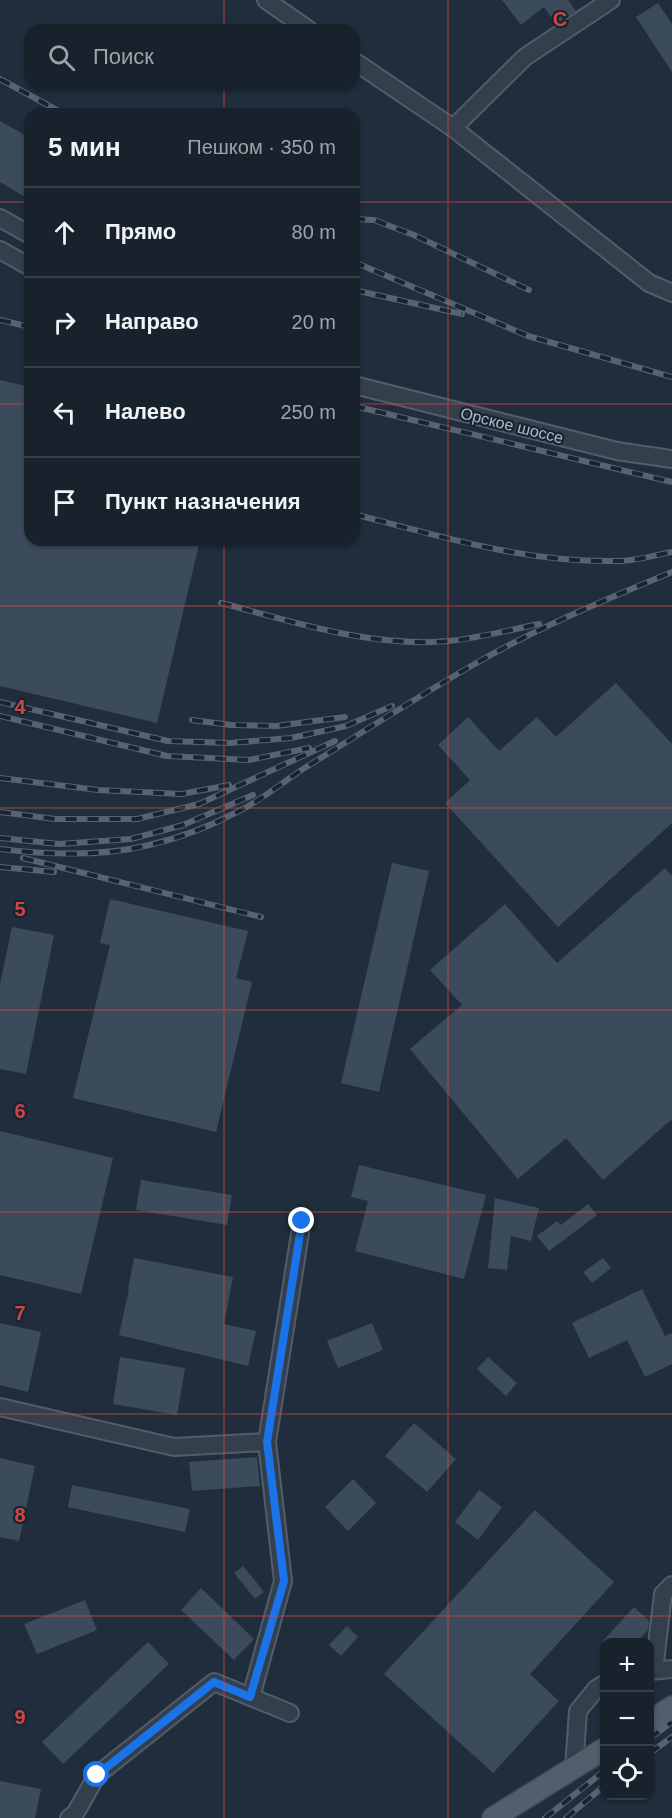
<!DOCTYPE html>
<html lang="ru">
<meta charset="utf-8">
<style>
body{margin:0;font-family:Arial,sans-serif;background:#212a35;color:#f1f3f6}
.controls{position:absolute;right:18px;bottom:18px;display:grid;overflow:hidden;border-radius:12px;box-shadow:0 2px 4px #0004}
.controls button{width:54px;height:54px;display:grid;place-items:center;padding:0;border:0;border-bottom:2px solid #363f49;background:#18222d;color:#f1f3f6;font:30px sans-serif}
.stop{position:absolute;width:18px;height:18px;margin:-14px;border:4px solid #1a73e8;border-radius:50%;background:#fff}
.stop.end{background:#1a73e8;border-color:#fff;box-shadow:0 2px 6px #0008}
.list{margin:0;padding:0;list-style:none}
h2{display:flex;justify-content:space-between;align-items:center;height:78px;margin:0;padding:0 24px;font-size:26px}
h2 small{font-size:20px;font-weight:400;color:#9fa4aa}
.list li{display:grid;grid-template-columns:39px 1fr auto;gap:18px;align-items:center;box-sizing:border-box;height:90px;padding:0 24px;border-top:2px solid #363f49}
.list b{display:block;font-size:22px;white-space:nowrap}
.list em{font-size:20px;font-style:normal;color:#9fa4aa}
.icon{flex:none;width:33px;height:33px;fill:none;stroke:currentColor;stroke-width:2;stroke-linecap:round;stroke-linejoin:round}
.map{position:relative;flex:none;width:672px;height:1818px;overflow:hidden}
.search{position:absolute;background:#18222d;box-shadow:0 2px 4px #0004;left:24px;top:24px;width:336px;height:66px;display:flex;align-items:center;gap:15px;box-sizing:border-box;padding:0 21px;border-radius:18px;color:#9fa4aa;font-size:22px}
.panel{position:absolute;background:#18222d;box-shadow:0 2px 4px #0004;left:24px;top:108px;width:336px;height:438px;border-radius:18px}
.map>svg:first-child{display:block}
.building{fill:#3c4b5b}
.lines{fill:none;stroke-linecap:round;stroke-linejoin:round}
.minor-casing{stroke:#525c6a;stroke-width:20}
.major-casing{stroke:#3d4855;stroke-width:24}
.minor{stroke:#343f4c;stroke-width:16}
.major{stroke:#525e6c;stroke-width:21}
.rail-casing{stroke:#566373;stroke-width:6}
.rail{stroke:#192431;stroke-width:4;stroke-dasharray:11;stroke-linecap:butt}
.route{stroke:#1a73e8;stroke-width:8}
.grid{fill:none;stroke:#ce4548;stroke-width:1.5;stroke-opacity:0.55}
.labels{text-anchor:middle;stroke-width:4.5;stroke-linejoin:round;paint-order:stroke}
.street-label{font-size:16px;fill:#afb9c8;stroke:#192431}
.grid-label{font-size:20px;text-anchor:middle;font-weight:bold;fill:#ce4548;stroke:#192431;stroke-width:4.5;stroke-linejoin:round;paint-order:stroke}
</style>
<div class="map">
<svg width="672" height="1818" viewBox="0 0 672 1818">
<rect width="100%" height="100%" fill="#202d3c"/>
<g class="building">
<path d="M502,0h66l8,11 -20,13 -12,-17 -23,18z"/>
<path d="M658,3l14,21v48l-36,-55z"/>
<path d="M0,121l30,17v62l-30,-18z"/>
<path d="M0,380l30,7v153h170l-43,183 -157,-37z"/>
<path d="M616,683l56,61v79l-114,104 -113,-124 25,-23 -32,-35 30,-28 31,34 38,-34 19,20z"/>
<path d="M392,863l37,8 -50,221 -38,-9z"/>
<path d="M665,868l7,8v243l-69,61 -37,-42 -48,41 -108,-130 52,-44 -32,-35 75,-66 52,59z"/>
<path d="M110,899l138,32 -12,47 16,4 -36,150 -143,-34 37,-153 -10,-2z"/>
<path d="M12,927l42,8 -28,139 -26,-5v-85z"/>
<path d="M0,1131l113,27 -32,136 -81,-19z"/>
<path d="M359,1165l127,30 -22,84 -109,-28 13,-50 -17,-4z"/>
<path d="M141,1180l91,15 -5,30 -91,-15z"/>
<path d="M495,1198l44,10 -8,33 -20,-5 -4,34 -19,-2z"/>
<path d="M588,1204l9,11 -48,36 -12,-15 20,-15 4,4z"/>
<path d="M134,1258l99,19 -9,47 32,7 -8,35 -129,-31 10,-46h-1z"/>
<path d="M603,1258l8,10 -19,15 -9,-11z"/>
<path d="M642,1289l23,47 7,-3v31l-27,13 -18,-37 -38,18 -17,-35z"/>
<path d="M0,1323l41,9 -13,60 -28,-7z"/>
<path d="M372,1323l11,27 -45,18 -11,-27z"/>
<path d="M120,1357l65,11 -8,47 -64,-11z"/>
<path d="M488,1357l29,26 -11,13 -29,-27z"/>
<path d="M414,1423l42,36 -29,33 -42,-36z"/>
<path d="M257,1457l3,29 -68,5 -3,-29z"/>
<path d="M0,1458l35,8 -16,75 -19,-4z"/>
<path d="M353,1479l23,24 -28,28 -23,-24z"/>
<path d="M72,1485l118,24 -5,23 -117,-25z"/>
<path d="M479,1490l23,17 -24,33 -23,-18z"/>
<path d="M535,1510l79,72 -84,92 29,27 -66,72 -109,-99z"/>
<path d="M243,1566l21,26 -9,7 -21,-26z"/>
<path d="M201,1588l53,51 -20,21 -53,-50z"/>
<path d="M85,1600l12,30 -60,24 -13,-30z"/>
<path d="M634,1607l15,14 -1,9 -11,12h-35z"/>
<path d="M347,1626l11,11 -17,19 -12,-11z"/>
<path d="M148,1642l21,22 -106,100 -21,-22z"/>
<path d="M0,1781l41,8 -6,29h-35z"/>
</g>
<g class="lines">
<g class="minor-casing">
<g id="minor">
<path d="M266,0l43,30"/>
<path d="M354,61l99,67 196,155 23,10"/>
<path d="M453,128l72,-71 86,-57"/>
<path d="M0,218l30,17"/>
<path d="M0,250l30,17"/>
<path d="M354,385l263,66 55,8"/>
<path d="M0,1407l174,40 93,-5"/>
<path d="M654,1670l9,-76 9,-9"/>
<path d="M650,1671l22,-2"/>
<path d="M251,1697l32,-116 -16,-139 35,-221"/>
<path d="M574,1768l4,-57 18,-22 8,-5"/>
<path d="M69,1818l6,-4 22,-39 117,-93 76,31"/>
</g>
</g>
<g class="major-casing">
<g id="major">
<path d="M650,1721l22,-14"/>
<path d="M493,1818l111,-69"/>
</g>
</g>
<use href="#minor" class="minor"/>
<use href="#major" class="major"/>
<g class="rail-casing">
<g id="rail">
<path d="M0,79l64,35"/>
<path d="M354,219l20,1 40,15 115,55"/>
<path d="M354,262l174,74 144,41"/>
<path d="M354,290l108,24"/>
<path d="M0,320l30,7"/>
<path d="M354,406l318,76"/>
<path d="M354,514c87,23 173,49 264,47 18,0 37,-6 54,-9"/>
<path d="M221,603c73,19 151,45 228,38 29,-3 61,-11 90,-17"/>
<path d="M0,702l168,39 62,2 61,-5 55,-12 46,-20"/>
<path d="M0,716l167,40 82,4 60,-12"/>
<path d="M192,720l39,5 45,1 69,-9"/>
<path d="M0,778l98,12 84,4 47,-9"/>
<path d="M0,812l55,7h82l62,-15 136,-63"/>
<path d="M0,838l59,6 72,-5 52,-14 70,-30"/>
<path d="M0,849c49,6 101,8 149,-4 31,-7 62,-19 90,-34 21,-10 44,-29 64,-42 55,-34 108,-68 163,-100 66,-39 136,-68 206,-97"/>
<path d="M23,858l238,59"/>
<path d="M0,867l54,5"/>
<path d="M650,1738l22,-16"/>
<path d="M650,1753l22,-16"/>
<path d="M545,1818l59,-47"/>
<path d="M566,1818l38,-32"/>
</g>
</g>
<use href="#rail" class="rail"/>
</g>
<g class="lines">
<path class="route" d="M97,1775l117,-93 36,15 34,-116 -17,-139 35,-221"/>
</g>
<path class="grid" d="M224,0v30M448,0v1818M224,84v30M0,202h30M354,202h318M0,404h30M354,404h318M224,540v1278M0,606h672M0,808h672M0,1010h672M0,1212h672M0,1414h672M0,1616h672"/>
<g class="labels">
<g class="street-label">
<text transform="translate(512 425) rotate(14)" y="6">Орское шоссе</text>
</g>
</g>
<g class="grid-label">
<text x="560" y="26">C</text>
<text x="20" y="714">4</text>
<text x="20" y="916">5</text>
<text x="20" y="1118">6</text>
<text x="20" y="1320">7</text>
<text x="20" y="1522">8</text>
<text x="20" y="1724">9</text>
</g>
</svg>
<div class="controls">
<button>+</button>
<button>−</button>
<button><svg class="icon" aria-label="locate" viewBox="0 0 24 24"><circle cx="12" cy="12" r="6"/><path d="M12 2v4M12 18v4M2 12h4M18 12h4"/></svg></button>
</div>
<div class="stop" style="left:97px;top:1775px"></div>
<div class="stop end" style="left:302px;top:1221px"></div>
<div class="search"><svg class="icon" aria-label="search" viewBox="0 0 24 24"><circle cx="10" cy="10" r="6"/><path d="M15 15l6 6"/></svg>Поиск</div>
<section class="panel">
<h2>5 мин<small>Пешком · 350 m</small></h2>
<ul class="list">
<li><svg class="icon" aria-label="ahead" viewBox="0 0 24 24"><path d="M12 20V5M6 11l6-6 6 6"/></svg><div><b>Прямо</b></div><em>80 m</em></li>
<li><svg class="icon" aria-label="right" viewBox="0 0 24 24"><path d="M7 20v-9h11M14 6l5 5-5 5"/></svg><div><b>Направо</b></div><em>20 m</em></li>
<li><svg class="icon" aria-label="left" viewBox="0 0 24 24"><path d="M17 20v-9H6M10 6l-5 5 5 5"/></svg><div><b>Налево</b></div><em>250 m</em></li>
<li><svg class="icon" aria-label="arrive" viewBox="0 0 24 24"><path d="M6 21V4h12l-3 4 3 4H6"/></svg><div><b>Пункт назначения</b></div></li>
</ul>
</section>
</div>
